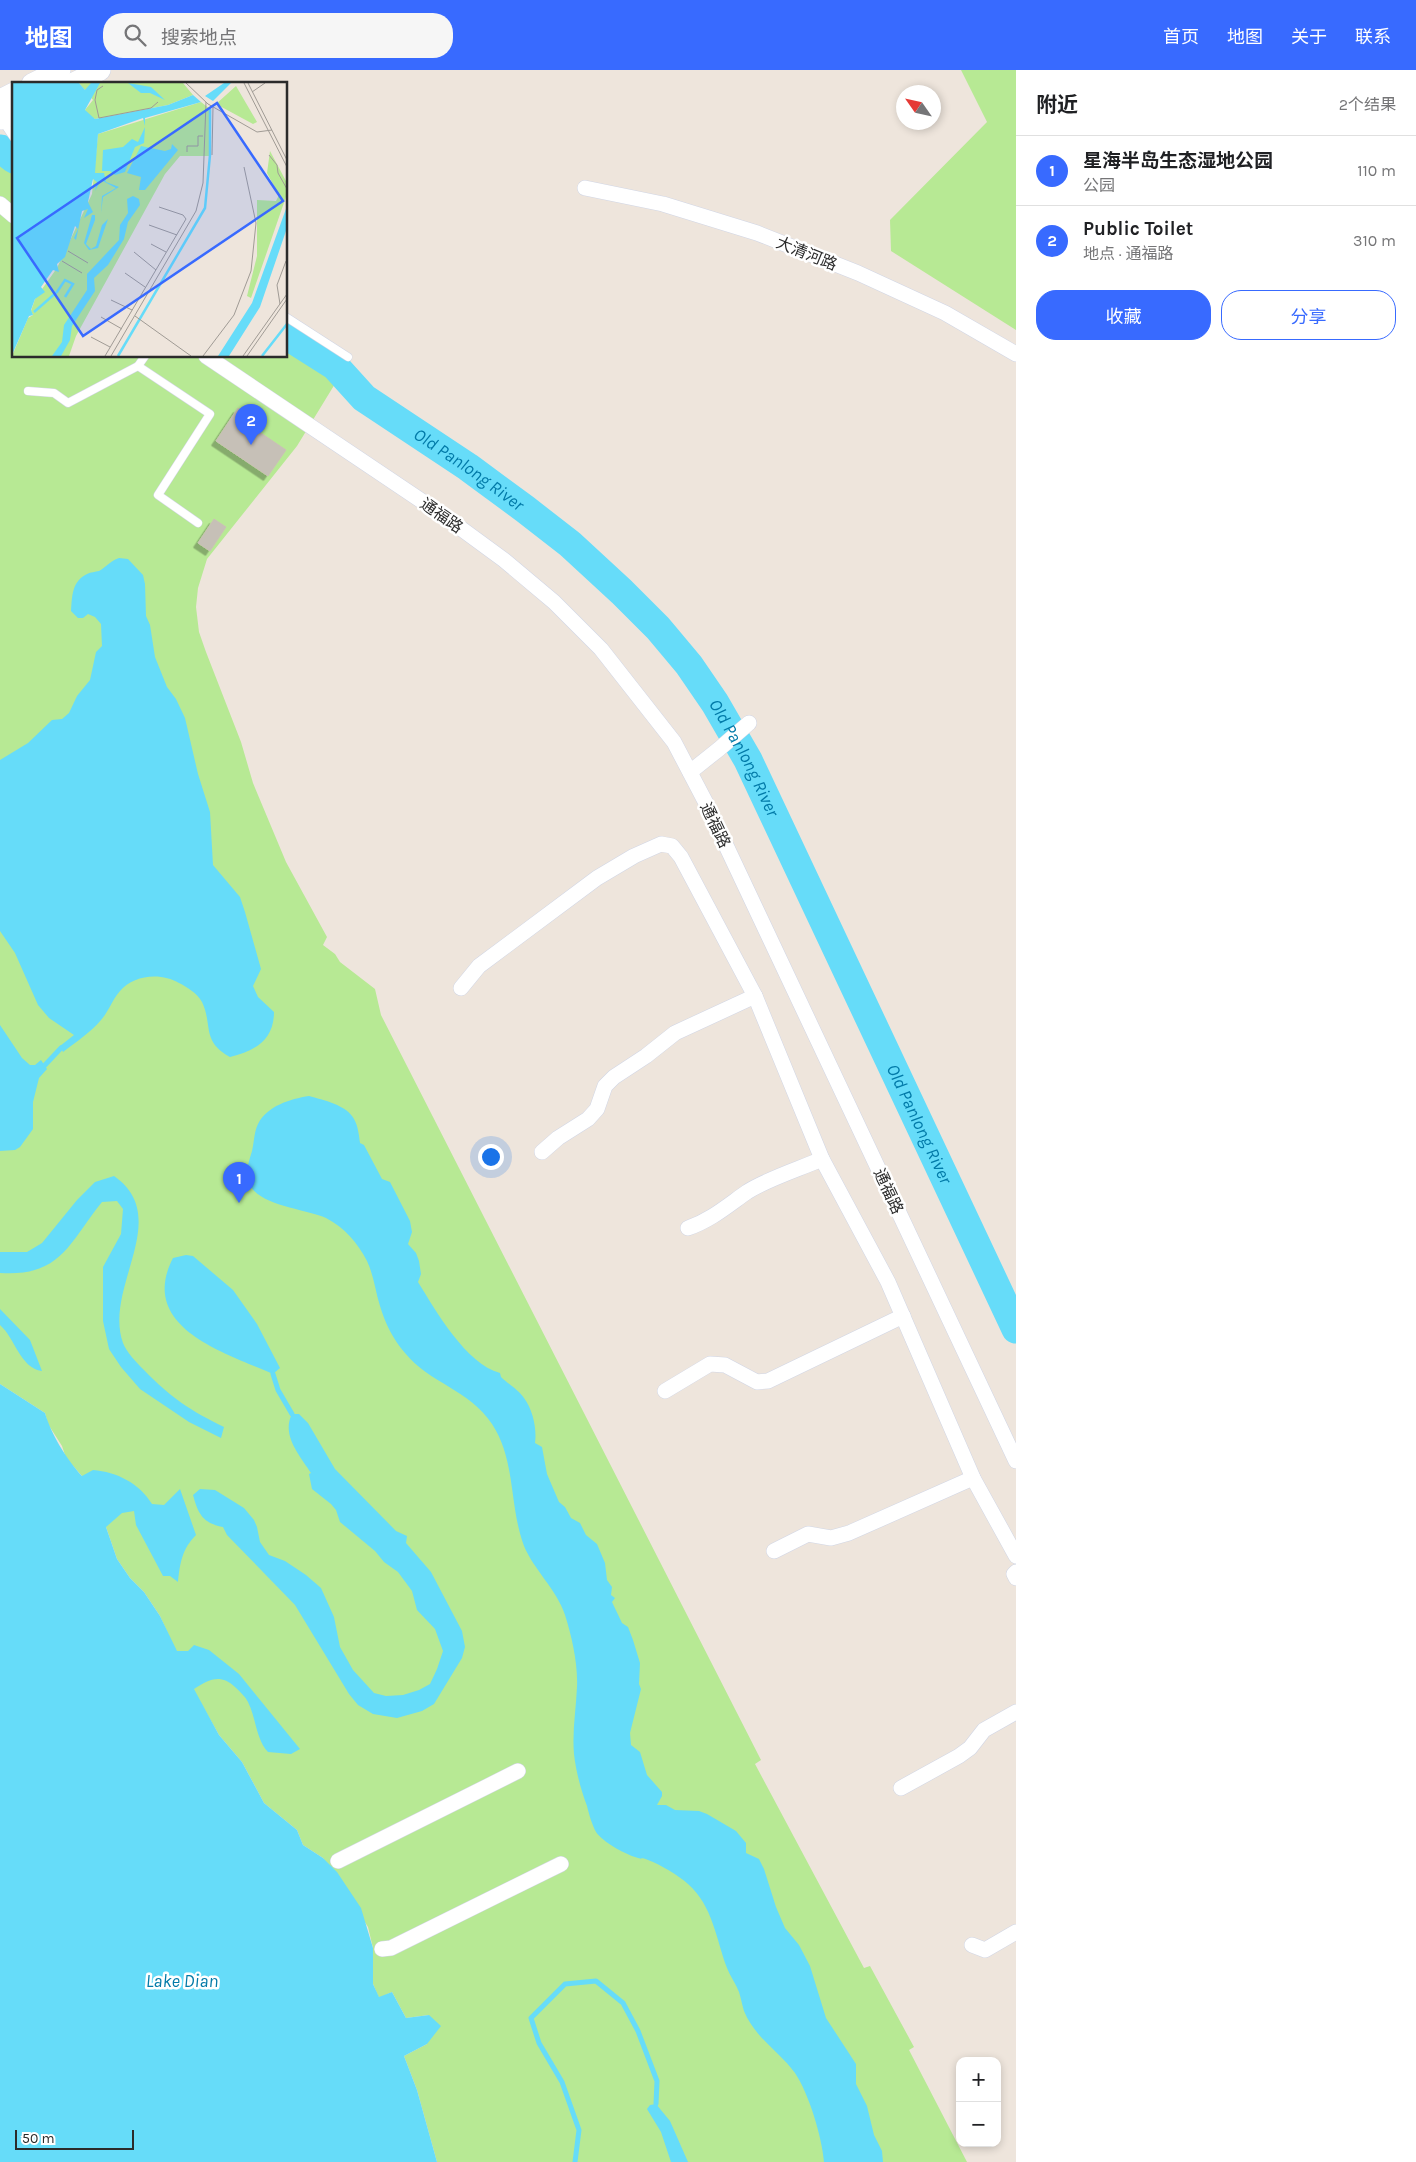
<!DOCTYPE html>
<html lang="zh">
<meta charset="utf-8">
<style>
body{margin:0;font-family:Karla,"Noto Sans SC",sans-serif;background:#f6f6f6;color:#202124}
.controls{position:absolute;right:15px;bottom:15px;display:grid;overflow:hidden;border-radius:10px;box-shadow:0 2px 8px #0003}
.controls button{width:45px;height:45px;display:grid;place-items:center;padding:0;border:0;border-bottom:1px solid #e0e0e0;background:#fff;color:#202124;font:25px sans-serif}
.compass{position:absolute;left:896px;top:15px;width:45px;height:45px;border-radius:50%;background:#fff;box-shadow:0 2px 8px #0003;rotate:304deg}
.scale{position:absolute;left:15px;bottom:12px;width:119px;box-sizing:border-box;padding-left:5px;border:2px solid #2b2b2b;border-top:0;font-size:14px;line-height:18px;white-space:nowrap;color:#2b2b2b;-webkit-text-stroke:4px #fff;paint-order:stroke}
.you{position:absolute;left:490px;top:1086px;width:18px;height:18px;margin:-12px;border:4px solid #fff;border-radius:50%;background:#1a73e8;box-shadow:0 0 0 8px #1a73e833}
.badge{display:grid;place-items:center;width:32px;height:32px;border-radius:50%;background:#386aff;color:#fff;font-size:16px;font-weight:700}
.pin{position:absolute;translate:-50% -41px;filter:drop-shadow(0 1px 2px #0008)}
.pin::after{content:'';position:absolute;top:26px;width:18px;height:15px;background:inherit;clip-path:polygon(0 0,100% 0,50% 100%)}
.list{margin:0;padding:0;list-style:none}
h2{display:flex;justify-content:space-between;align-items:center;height:65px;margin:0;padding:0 20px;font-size:21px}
h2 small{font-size:16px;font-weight:400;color:#757577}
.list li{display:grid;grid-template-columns:32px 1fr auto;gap:15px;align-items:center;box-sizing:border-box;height:70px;padding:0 20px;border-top:1px solid #e0e0e0}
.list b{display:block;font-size:19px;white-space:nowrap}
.list p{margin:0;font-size:16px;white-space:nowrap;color:#757577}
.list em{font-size:16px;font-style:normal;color:#757577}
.actions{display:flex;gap:10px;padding:15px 20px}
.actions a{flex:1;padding:11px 0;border:1px solid #386aff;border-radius:20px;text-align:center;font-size:18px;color:#386aff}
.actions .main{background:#386aff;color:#fff}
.icon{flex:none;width:28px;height:28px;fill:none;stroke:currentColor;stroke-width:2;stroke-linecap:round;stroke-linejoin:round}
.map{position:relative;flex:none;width:1016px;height:2092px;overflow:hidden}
header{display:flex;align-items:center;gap:30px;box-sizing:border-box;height:70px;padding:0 25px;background:#386aff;color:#fff}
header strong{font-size:24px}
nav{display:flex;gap:28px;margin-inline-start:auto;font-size:18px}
.search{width:350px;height:45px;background:#f6f6f6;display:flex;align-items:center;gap:12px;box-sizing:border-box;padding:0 18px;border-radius:20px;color:#757577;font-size:19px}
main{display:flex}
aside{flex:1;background:#fff}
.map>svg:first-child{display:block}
.green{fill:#b7e994}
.water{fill:#66dcf9}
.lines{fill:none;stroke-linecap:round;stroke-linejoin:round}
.stream{stroke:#66dcf9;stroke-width:5}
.river{stroke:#66dcf9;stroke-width:29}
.building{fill:#c6c0b7;stroke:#cac1b5;filter:url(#shadow)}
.lane-casing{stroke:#d1d6e5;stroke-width:9}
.street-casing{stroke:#d1d6e5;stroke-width:16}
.secondary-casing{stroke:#d1d6e5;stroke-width:22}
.lane{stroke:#fff;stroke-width:8}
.street{stroke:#fff;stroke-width:15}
.secondary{stroke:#fff;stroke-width:21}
.labels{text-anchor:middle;stroke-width:5;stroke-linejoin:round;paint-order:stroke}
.street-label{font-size:16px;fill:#2b2b2b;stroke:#fff}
.water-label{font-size:18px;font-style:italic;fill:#027aa8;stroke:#fff}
.inset-river{fill:none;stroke:#66dcf9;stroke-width:2.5}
.inset-road{fill:none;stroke:#a09b95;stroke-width:1}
.view{fill:#386aff;fill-opacity:0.15;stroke:#386aff;stroke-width:2.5}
.inset-edge{fill:none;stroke:#2b2b2b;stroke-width:2.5}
</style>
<header>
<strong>地图</strong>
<div class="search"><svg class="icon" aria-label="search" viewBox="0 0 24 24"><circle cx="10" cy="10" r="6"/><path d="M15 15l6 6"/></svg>搜索地点</div>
<nav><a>首页</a><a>地图</a><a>关于</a><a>联系</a></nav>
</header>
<main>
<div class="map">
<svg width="1016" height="2092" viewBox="0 0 1016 2092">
<defs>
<filter id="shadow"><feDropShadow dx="-4.5" dy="4.5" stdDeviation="0" flood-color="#0004"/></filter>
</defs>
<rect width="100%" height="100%" fill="#eee5dc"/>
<g class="green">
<path d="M961,0h55v260l-125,-79 -1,-31 97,-98z"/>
<path d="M0,79l14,10v197h272v-21l49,31 6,8 -44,72 -90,113 -9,29 -2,19 3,25 7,20 35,90 12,41 33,79 41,75 -4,8 12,9 5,8 35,27 6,26 380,745 -6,4 109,204 6,-2 44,81 -5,3 58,112h-530l-20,-72 -13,-34 23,-12 2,-29 -23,3 -14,-26 -13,6 -6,-14v-36l-5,-21 -45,-69 -20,-13 -6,-15 -33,-27 -22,-41 -23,-27 -26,-46 -33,-73 -16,-24 -14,-14 -13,-19 -11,-32 -24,-51 -16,-18 -4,-12 -14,-22 -3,-11 -45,-29z"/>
</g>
<g class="water">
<path d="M119,488l9,1 15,16 2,9 1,32 4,9 5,32 12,30 9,12 9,19 13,56 12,38 3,53 27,32 5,15 16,57 -8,17 5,11 16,15c0,28 -19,39 -44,45 -29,-16 -17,-32 -28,-55 -5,-9 -15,-15 -23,-19 -18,-11 -46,-8 -59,8 -8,9 -11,20 -19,29 -10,12 -25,22 -38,32l-3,-6 14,-11 -25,-17 -11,-13 -23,-52 -15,-22v-171l28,-17 24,-23 10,-1 7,-6 8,-17 13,-16 6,-28 6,-6 -1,-22 -6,-7 -7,-3 -5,4h-5l-7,-7c1,-15 1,-30 16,-37 4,-2 8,-2 12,-3 7,-4 11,-10 20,-13z"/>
<path d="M0,955l22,33 8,7h5l6,-5 6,9 -8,9 -6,24v27l-13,18 -5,3 -15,1z"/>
<path d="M309,1026c14,4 38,9 45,23 4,7 5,16 6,24l4,2 18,34 8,3 20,39 2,11 -4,12 8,9 3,8 2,13 -3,8c18,29 48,82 82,91l1,4c7,7 18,13 23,21 9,12 13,31 11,45l7,4 5,27 12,28 6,5 6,11 9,5 6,12 11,9 8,19 2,17 5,7 -1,8 4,3 -3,4 10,21 6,4 5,13 7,23 -1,21 2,5 -11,44 1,12 9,7 7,23 15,17v4l-5,9h9l9,5 24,1 8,3 29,17 10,12v10l13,6 5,10 12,38 9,21 14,17 11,21 16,52 30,46v20l11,22 7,29 8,16 1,11h-59c-2,-25 -15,-68 -29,-89 -16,-22 -40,-35 -51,-62 -2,-6 -3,-13 -5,-19 -3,-8 -9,-16 -12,-24 -11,-29 -14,-62 -39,-84 -10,-9 -27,-19 -40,-24 -11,-4 -2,1 -13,-3 -12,-4 -32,-15 -39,-25 -4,-7 -7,-18 -9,-26 -6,-16 -11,-34 -13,-52 -2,-22 2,-44 3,-67 1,-23 -5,-50 -12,-72 -8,-25 -31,-45 -41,-69 -15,-40 -8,-86 -32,-122 -22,-34 -63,-41 -87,-71 -12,-14 -20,-30 -25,-47 -5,-16 -6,-30 -13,-45 -10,-19 -22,-33 -41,-43 -21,-10 -75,-12 -79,-41 -1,-8 3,-19 5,-26 2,-8 2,-19 6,-27 9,-18 32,-25 51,-28z"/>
<path d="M114,1106c60,42 -11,111 9,167 4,10 13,19 21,27 26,27 47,41 80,57l-3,11 -32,-16 -49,-33 -19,-22 -12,-18 -6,-28v-54l18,-33 2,-25 -6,-8 -15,1c-33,41 -41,75 -102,71v-21h27l15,-9 35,-43 18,-18z"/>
<path d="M186,1185l7,1 40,34 24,34 23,44 -7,6c-47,-21 -136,-46 -100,-116z"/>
<path d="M0,1239l30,31 12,31c-22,-3 -27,-33 -42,-46z"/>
<path d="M0,1314l45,29c6,21 22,47 37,63l11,-6c24,2 46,13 59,34l12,1 16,-16 16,46c-14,14 -16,28 -18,47l-8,-6h-7l-27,-51 -2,-14 -12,2 -16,14 11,32 13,19 14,14 16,24 17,35h11l6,-6 15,5 30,24 61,75 -9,5 -23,-2c-12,-13 -12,-34 -20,-50 -3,-6 -8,-10 -13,-15 -15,-14 -27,-7 -41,2l25,46 23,27 22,41 33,27 6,15 20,13 14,14 24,36 12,40v36l6,13 13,-5 14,26 23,-3 12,11 -14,18 -23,12 13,34 20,72h-437z"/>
<path d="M292,1344h7l9,9 27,46 61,62 11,5 -1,7 25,29 31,59 3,16 -3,11 -28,46 -12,7 -25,7 -24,-4 -15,-9 -9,-11 -54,-89 -68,-70 -4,-8c-21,-4 -25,-14 -30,-32l7,-6 15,1 29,18 10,12 3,7 3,15 9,13 16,6 21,14 15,13 13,29 6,30 13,23 21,23 12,3 17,-1 16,-5 11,-6 7,-15 6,-18 -8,-22 -18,-19 -5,-19 -14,-19 -14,-10 -9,-11 -35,-29 -4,-12 -5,-6 -19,-15 -3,-15 2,-1c-11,-17 -30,-38 -19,-59z"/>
<path d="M656,2034l14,17 18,41h-17l-10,-30 -14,-23 3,-4z"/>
</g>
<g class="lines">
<g class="stream">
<path d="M45,995l16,-17"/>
<path d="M273,1304l5,16 14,24"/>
<path d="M575,2092l4,-32 -17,-48 -23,-39 -8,-25 34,-34 31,-3 27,22 15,28 19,50 -1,23"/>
</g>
<g class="river">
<path d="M1,79l13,10"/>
<path id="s1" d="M286,265l49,31 29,32 104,69 57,42 45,35 52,48 36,36 31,37 26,38 33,57 268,569"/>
</g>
</g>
<g class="building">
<path d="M238,338l18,12 -4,7 34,23 -18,26 -52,-35z"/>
<path d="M214,449l12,8 -16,24 -12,-8z"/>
</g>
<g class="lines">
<g class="lane-casing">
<g id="lane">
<path d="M1,49l13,19"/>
<path d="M286,247l62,40"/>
<path d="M145,286l-7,10 72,48 -52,81 40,28"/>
<path d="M28,321l26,2 14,10 70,-37"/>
</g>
</g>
<g class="street-casing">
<g id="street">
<path d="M585,118l78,16 94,29 101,40 87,40 71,41"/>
<path d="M0,134l14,12"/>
<path d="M206,286l238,160 60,44 50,42 47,47 73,93 32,61 310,658"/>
<path d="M690,702l29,-23 30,-26"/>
<path d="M461,918l18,-22 118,-88 37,-22 27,-12 11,2 9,11 74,139 67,163 66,123 85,196 43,78"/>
<path d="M542,1082l16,-14 30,-19 9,-10 8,-23 9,-9 32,-21 29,-23 80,-37"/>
<path d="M688,1158c23,-8 39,-22 59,-36 20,-13 52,-23 75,-33"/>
<path d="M665,1321l45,-27 15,1 32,17 11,-1 135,-65"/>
<path d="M774,1481l34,-17 23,4 18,-5 124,-55"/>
<path d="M1016,1502l-2,2 2,4"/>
<path d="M901,1718l58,-32 11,-8 14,-18 32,-18"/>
<path d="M338,1791l180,-90"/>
<path d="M972,1875l13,5 31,-18"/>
<path d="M382,1879l9,-1 170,-84"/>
</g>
</g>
<g class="secondary-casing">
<g id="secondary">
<path d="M32,14l28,-14"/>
<path d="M72,14l28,-14"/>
<path d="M0,30l14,-7"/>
<path d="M0,49l14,-6"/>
</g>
</g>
<use href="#lane" class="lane"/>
<use href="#street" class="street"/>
<use href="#secondary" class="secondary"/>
</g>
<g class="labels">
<g class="street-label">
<text transform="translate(807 183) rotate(22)" y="6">大清河路</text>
<text transform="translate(442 445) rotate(35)" y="6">通福路</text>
<text transform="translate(716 755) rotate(64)" y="6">通福路</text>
<text transform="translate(889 1121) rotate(65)" y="6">通福路</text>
</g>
<g class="water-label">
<text dy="6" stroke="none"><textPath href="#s1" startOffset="228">Old Panlong River</textPath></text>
<text dy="6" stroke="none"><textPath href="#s1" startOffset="632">Old Panlong River</textPath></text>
<text dy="6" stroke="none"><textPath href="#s1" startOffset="1038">Old Panlong River</textPath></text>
<text x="182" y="1917">Lake Dian</text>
</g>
</g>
<g transform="translate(12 12)">
<rect width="275" height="275" fill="#eee5dc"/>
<path d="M67,1h104l10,12 -25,10 -73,14 -9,-5 -1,-4 8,-10zM224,4l21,36 -4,2 -37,-20zM189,20l9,7v47h-30l-15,18 -89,162 -7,20h-57l16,-38 5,-3 -2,-4 4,-12 22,-31 35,-74 6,-60zM258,69l17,32v11l-36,104 -4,-2 10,-40v-56l19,1 3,-6 -12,-22z" fill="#b7e994"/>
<path d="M0,1h67l6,7 6,-7h9l-15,27 10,9 73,-14 25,-10 8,7 -56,16v8l-2,-8 -45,16 -3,39h9l2,9 13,5 -16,10 -2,16 1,-17 14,-8 -15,-8 -6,11 2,-9 -4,-3 -5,23 5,10 -9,6 4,-9 -6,2 -6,29 -2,-2 4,-9 -3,-3 -10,31 -8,7 2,8 -6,-2 -12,17 4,5 -10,7 -4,11 2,5 -4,1 -17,39zM116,1l23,4 14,13 -15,-7h-9zM212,1h7l-18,18 -8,-5zM133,45l-1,16 -9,4 -10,25 -10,3 -5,-4h-8l1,-21 20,-3 9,-8 6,3zM160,62l6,6 -33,40h-6l2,-13 -14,-4 14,-27 24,5 6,-2zM121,114l6,3 1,6 -12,17 -4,17 -16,26 -14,13 1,13 -23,35 -2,14 -9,16h-9l10,-14 2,-17 23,-35v-16l32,-34 1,-15 8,-12 -1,-14zM275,124v22l-27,79 -31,49h-11l34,-53zM80,133h3v5l-9,24 5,5 5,-3 6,-21 6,-6 -10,29 -9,2 -5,-7z" fill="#66dcf9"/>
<path class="inset-river" d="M22,230l23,-20 8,-12 8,4 -8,13M106,274l87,-148 5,-53v-46M250,274l25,-32"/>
<path class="inset-road" d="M174,1l22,21 49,28 15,-2M232,1l43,84M236,1l39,77M91,4l-6,4 -2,10 4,18 52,-10 7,-6M240,10l13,-9M175,70v-6h11v-10h5M200,73l1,-48M257,73l8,10 1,8 9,16M137,143l28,10M139,162l15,8M56,169l20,12M122,170l22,18M50,179l20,12M113,191l20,14M99,218l21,10M268,222l-3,-19 9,-24M123,234l56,40M89,235l21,12M79,255l19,10M93,274l81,-137 -3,-4 -24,-8M99,274l85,-145 7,-28 3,-81M191,274l31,-41 17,-44 5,-48 -12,-56M231,274l44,-62M235,274l40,-57"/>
<path class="view" d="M205,21l66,98 -200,135 -66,-98z"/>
<rect width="275" height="275" class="inset-edge"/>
</g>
</svg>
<div class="controls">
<button>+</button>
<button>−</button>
</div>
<svg class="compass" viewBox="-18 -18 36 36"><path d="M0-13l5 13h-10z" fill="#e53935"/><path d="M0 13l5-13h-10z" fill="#757577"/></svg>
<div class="scale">50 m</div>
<div class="you"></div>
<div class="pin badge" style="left:239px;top:1133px">1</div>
<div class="pin badge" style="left:251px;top:375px">2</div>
</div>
<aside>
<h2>附近<small>2个结果</small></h2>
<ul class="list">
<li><span class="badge">1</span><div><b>星海半岛生态湿地公园</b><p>公园</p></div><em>110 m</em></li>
<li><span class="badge">2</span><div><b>Public Toilet</b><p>地点 · 通福路</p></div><em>310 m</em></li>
</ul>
<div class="actions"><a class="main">收藏</a><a>分享</a></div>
</aside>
</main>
